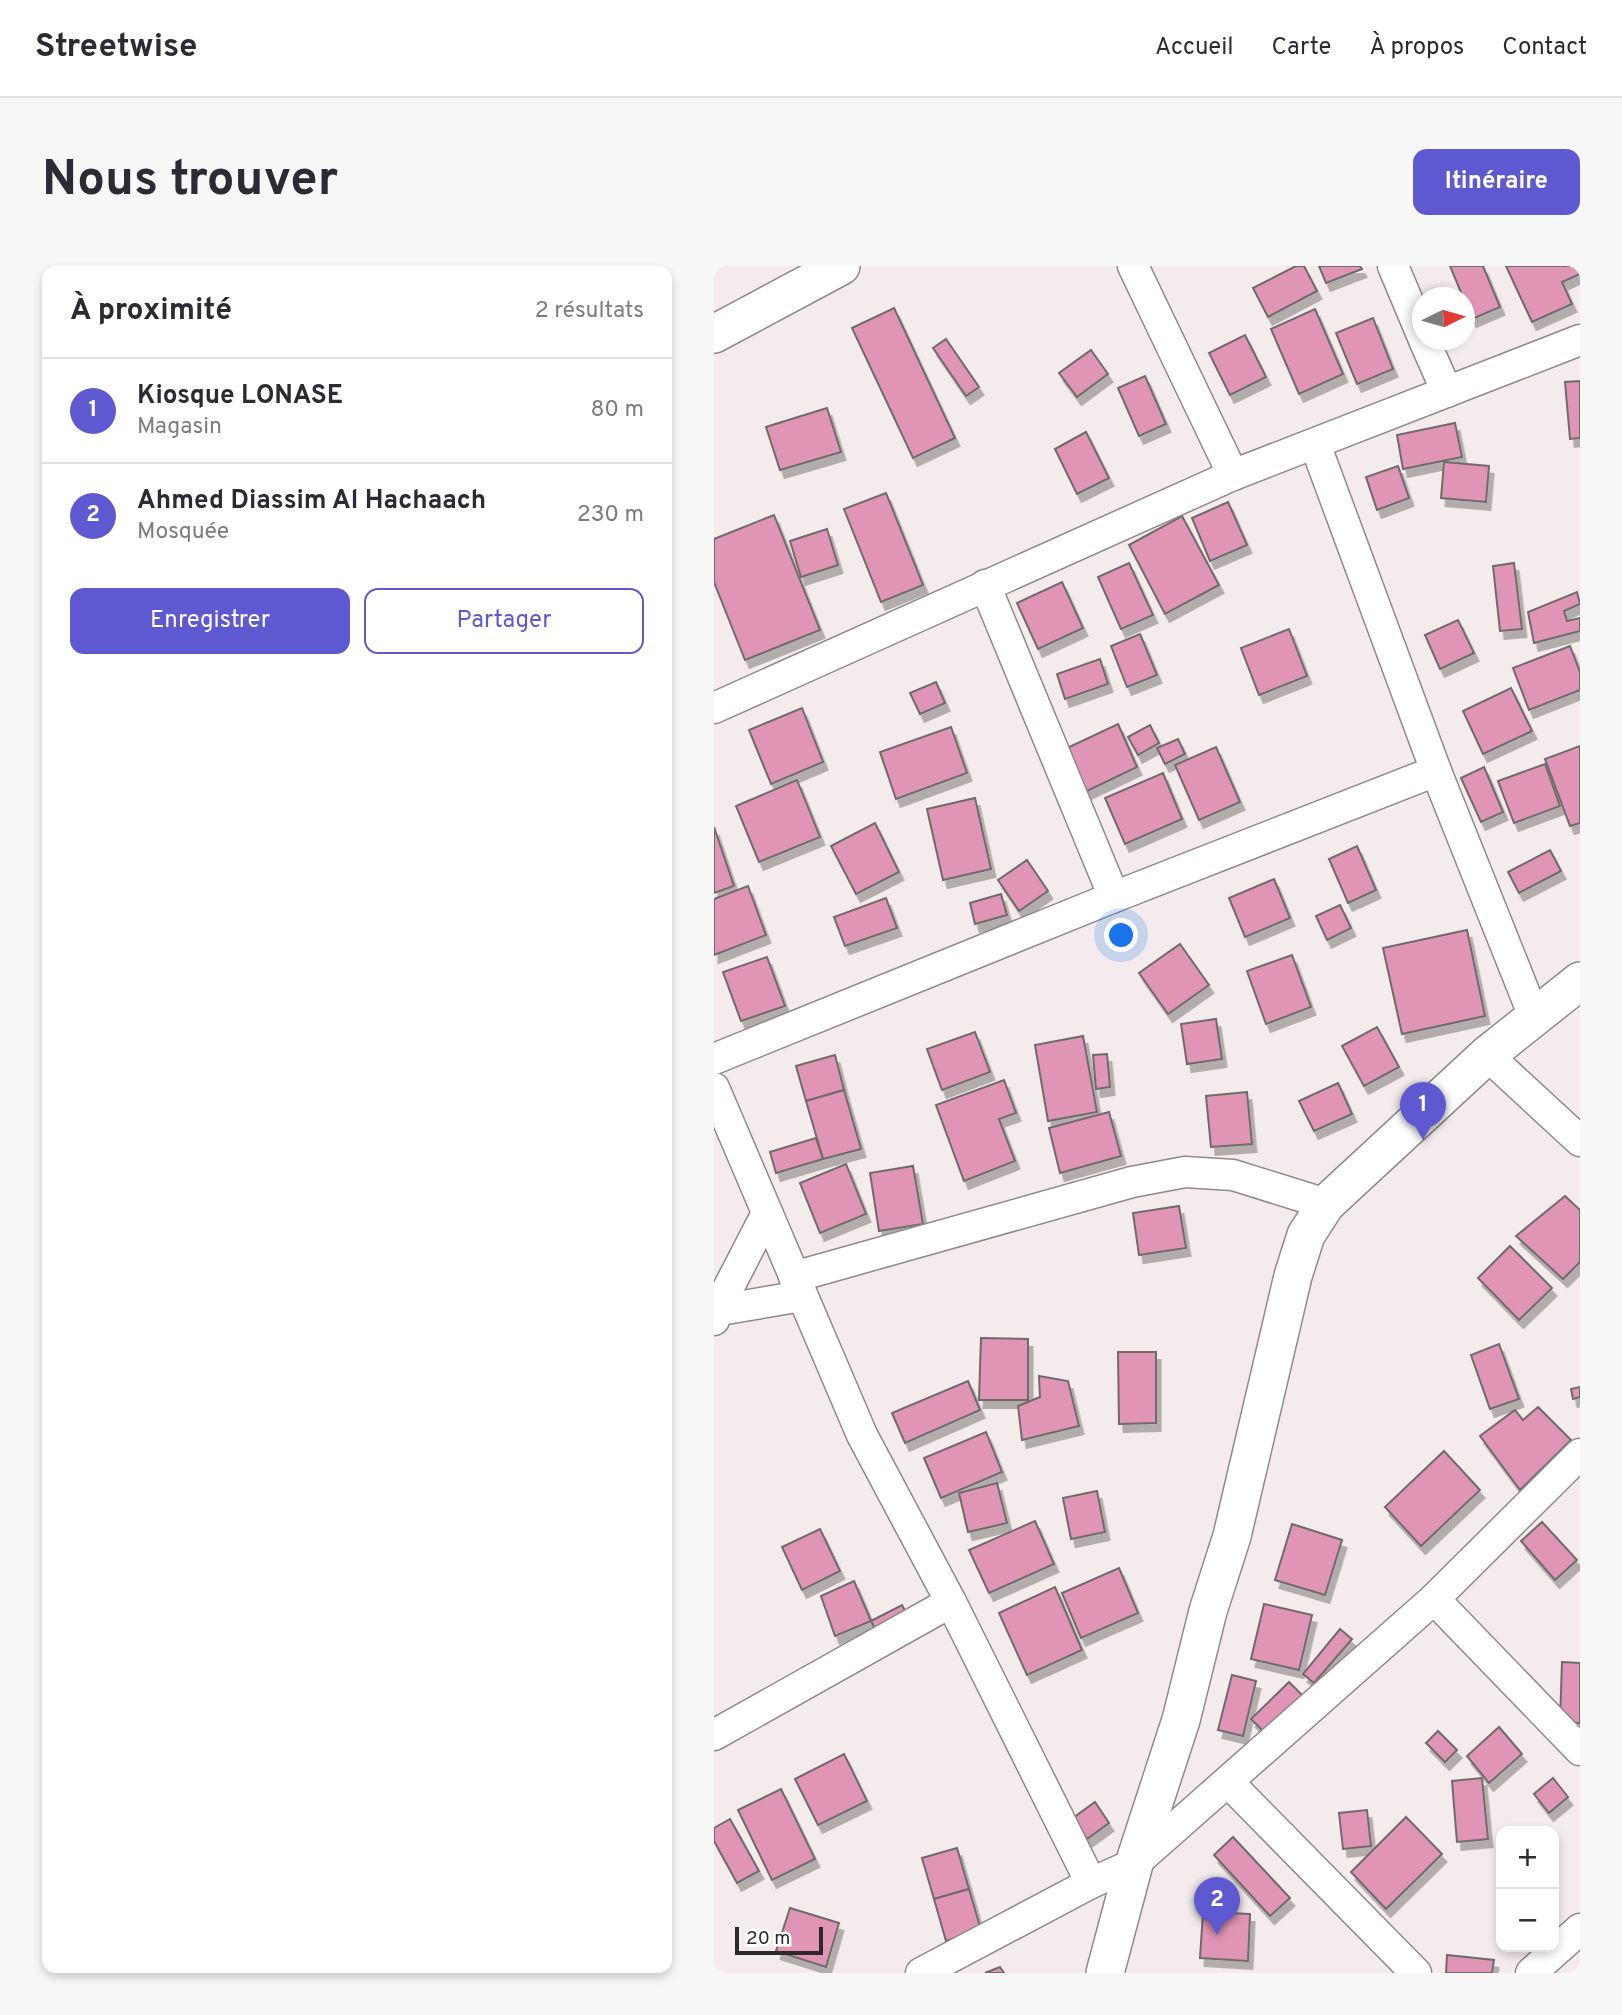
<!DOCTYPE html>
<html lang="fr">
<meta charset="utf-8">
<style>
body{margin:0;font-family:Overpass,sans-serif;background:#f7f7f7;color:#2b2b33}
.controls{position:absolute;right:21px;bottom:21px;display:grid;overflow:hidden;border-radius:14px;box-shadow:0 4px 10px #0003}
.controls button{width:63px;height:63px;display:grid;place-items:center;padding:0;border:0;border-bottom:2px solid #e1e1e2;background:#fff;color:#2b2b33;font:35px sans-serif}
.compass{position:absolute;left:698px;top:21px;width:63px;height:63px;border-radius:50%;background:#fff;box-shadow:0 4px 10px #0003;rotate:85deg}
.scale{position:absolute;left:21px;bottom:18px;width:88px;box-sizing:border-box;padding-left:7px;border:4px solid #2c292a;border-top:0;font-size:19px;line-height:24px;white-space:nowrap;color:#2c292a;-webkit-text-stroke:5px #fff;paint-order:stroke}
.you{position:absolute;left:408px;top:670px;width:24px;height:24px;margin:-18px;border:5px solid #fff;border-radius:50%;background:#1a73e8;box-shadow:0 0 0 10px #1a73e833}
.badge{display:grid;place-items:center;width:46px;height:46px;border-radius:50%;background:#5f59d1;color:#fff;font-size:23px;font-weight:700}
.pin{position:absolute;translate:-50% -58px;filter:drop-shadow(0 2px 4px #0008)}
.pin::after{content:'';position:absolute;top:37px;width:24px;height:21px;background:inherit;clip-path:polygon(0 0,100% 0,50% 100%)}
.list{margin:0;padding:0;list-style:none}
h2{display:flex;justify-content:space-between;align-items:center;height:91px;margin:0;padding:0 28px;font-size:30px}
h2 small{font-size:23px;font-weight:400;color:#7c7c81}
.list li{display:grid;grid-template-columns:46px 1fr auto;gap:21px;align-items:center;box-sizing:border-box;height:105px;padding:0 28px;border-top:2px solid #e1e1e2}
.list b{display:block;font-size:26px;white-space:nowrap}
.list p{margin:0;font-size:23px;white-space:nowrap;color:#7c7c81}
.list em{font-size:23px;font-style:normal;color:#7c7c81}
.actions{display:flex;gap:14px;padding:21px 28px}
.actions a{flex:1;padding:16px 0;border:2px solid #5f59d1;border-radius:14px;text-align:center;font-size:24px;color:#5f59d1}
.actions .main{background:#5f59d1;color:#fff}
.map{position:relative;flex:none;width:866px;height:1707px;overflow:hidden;border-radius:14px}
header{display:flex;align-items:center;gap:42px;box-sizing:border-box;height:98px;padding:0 35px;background:#fff;border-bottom:2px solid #e1e1e2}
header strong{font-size:33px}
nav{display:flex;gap:38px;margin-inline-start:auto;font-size:24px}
.intro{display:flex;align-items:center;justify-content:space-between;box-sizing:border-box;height:168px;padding:0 42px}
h1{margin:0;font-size:49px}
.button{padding:18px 32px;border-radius:14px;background:#5f59d1;color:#fff;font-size:24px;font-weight:700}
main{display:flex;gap:42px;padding:0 42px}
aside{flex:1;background:#fff;border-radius:14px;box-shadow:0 4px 10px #0003}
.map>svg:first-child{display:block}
.building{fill:#e195b4;stroke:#706b6d;stroke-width:2;filter:url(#shadow)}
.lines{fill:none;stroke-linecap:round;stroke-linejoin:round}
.minor-casing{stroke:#90898a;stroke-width:33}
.tertiary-casing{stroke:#90898a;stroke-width:40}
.minor{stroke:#fff;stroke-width:30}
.tertiary{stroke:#fff;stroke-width:37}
</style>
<header>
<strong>Streetwise</strong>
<nav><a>Accueil</a><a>Carte</a><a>À propos</a><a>Contact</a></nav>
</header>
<div class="intro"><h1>Nous trouver</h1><a class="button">Itinéraire</a></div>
<main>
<aside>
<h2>À proximité<small>2 résultats</small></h2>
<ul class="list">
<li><span class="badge">1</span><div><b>Kiosque LONASE</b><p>Magasin</p></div><em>80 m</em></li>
<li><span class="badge">2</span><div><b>Ahmed Diassim Al Hachaach</b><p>Mosquée</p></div><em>230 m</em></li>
</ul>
<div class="actions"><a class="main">Enregistrer</a><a>Partager</a></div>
</aside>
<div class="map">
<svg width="866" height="1707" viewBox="0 0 866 1707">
<defs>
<filter id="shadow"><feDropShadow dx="4.5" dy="8" stdDeviation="0" flood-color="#0004"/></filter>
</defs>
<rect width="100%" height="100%" fill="#f3ebec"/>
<g class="building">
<path d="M582,0h8l13,25 -49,26 -15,-29z"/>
<path d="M605,0h41l2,3 -36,14z"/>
<path d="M736,0h33l17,41 -28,12z"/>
<path d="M792,0h74v8l-18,8 10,22 -40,18z"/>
<path d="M180,42l61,130 -42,20 -61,-130z"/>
<path d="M601,43l28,65 -44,20 -28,-65z"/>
<path d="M659,52l20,51 -36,15 -21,-51z"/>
<path d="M531,69l21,42 -36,18 -21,-42z"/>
<path d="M232,73l33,48 -13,9 -33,-48z"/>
<path d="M377,84l17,24 -31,23 -18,-24z"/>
<path d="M431,110l21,48 -27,12 -21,-48z"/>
<path d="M866,115v57l-10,1 -5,-57z"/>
<path d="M113,142l14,44 -61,18 -14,-43z"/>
<path d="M741,157l7,34 -59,12 -6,-34z"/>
<path d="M372,166l23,46 -32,16 -22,-45z"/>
<path d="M730,196l45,4 -3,36 -45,-4z"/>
<path d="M684,200l11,32 -32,12 -11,-33z"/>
<path d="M172,227l37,92 -42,17 -37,-93z"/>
<path d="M514,236l19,43 -37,16 -18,-43z"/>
<path d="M60,249l46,115 -75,30 -31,-78v-43z"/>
<path d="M468,250l37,69 -54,29 -36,-69z"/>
<path d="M113,263l11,36 -37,12 -11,-36z"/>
<path d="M415,297l24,52 -32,14 -23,-52z"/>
<path d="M800,297l8,66 -22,2 -7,-65z"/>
<path d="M348,316l21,46 -45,21 -21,-46z"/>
<path d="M863,326l3,12 -16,7 3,10 13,-3v13l-46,12 -6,-31z"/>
<path d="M744,354l16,33 -34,16 -15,-34z"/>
<path d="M575,363l18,47 -48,19 -18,-47z"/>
<path d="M426,368l17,41 -30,12 -16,-41z"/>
<path d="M856,380l10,26v18l-51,20 -16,-42z"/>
<path d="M386,393l8,25 -43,15 -8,-25z"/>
<path d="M222,416l9,21 -25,11 -10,-21z"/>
<path d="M797,422l21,43 -49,23 -20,-43z"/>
<path d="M88,442l21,54 -52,22 -22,-54z"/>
<path d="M404,458l19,43 -52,25 -20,-43z"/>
<path d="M436,459l9,18 -21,12 -10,-18z"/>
<path d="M237,461l16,46 -71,26 -16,-47z"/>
<path d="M464,473l7,15 -20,10 -8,-16z"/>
<path d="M866,480v77l-10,3 -25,-67z"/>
<path d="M502,481l24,55 -41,18 -24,-55z"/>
<path d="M831,498l15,42 -46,17 -16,-42z"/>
<path d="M770,501l19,45 -22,10 -20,-44z"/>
<path d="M449,507l19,46 -57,25 -20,-46z"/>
<path d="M83,514l23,57 -61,25 -23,-56z"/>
<path d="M261,532l16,71 -48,11 -16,-71z"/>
<path d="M161,557l24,49 -43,22 -25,-48z"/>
<path d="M0,561l20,59 -20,7z"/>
<path d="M643,580l19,44 -28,13 -19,-44z"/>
<path d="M836,584l11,21 -42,22 -11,-21z"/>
<path d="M313,594l21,31 -29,20 -21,-31z"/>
<path d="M560,613l16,39 -45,19 -16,-39z"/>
<path d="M34,620l18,49 -52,20v-56z"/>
<path d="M287,628l6,21 -32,9 -5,-21z"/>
<path d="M172,632l11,30 -52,18 -11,-29z"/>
<path d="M626,639l11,23 -24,12 -11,-24z"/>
<path d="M753,664l18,86 -83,18 -19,-86z"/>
<path d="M466,678l29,41 -41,29 -29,-41z"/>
<path d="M578,689l19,52 -45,17 -19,-53z"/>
<path d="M53,691l18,49 -44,15 -18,-49z"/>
<path d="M502,753l6,40 -35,5 -6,-40z"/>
<path d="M663,761l22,40 -35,19 -22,-40z"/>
<path d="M261,766l15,40 -48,18 -15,-41z"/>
<path d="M369,770l14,76 -49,9 -13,-76z"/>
<path d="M393,788l3,33 -14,2 -3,-34z"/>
<path d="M121,789l9,35 -38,11 -10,-35z"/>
<path d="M290,814l12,33 -17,6 16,42 -51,20 -28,-76z"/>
<path d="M624,817l14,31 -38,17 -15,-30z"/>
<path d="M130,824l17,59 -38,10 -17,-58z"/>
<path d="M533,826l5,52 -41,3 -5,-51z"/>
<path d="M395,846l12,44 -61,17 -11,-45z"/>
<path d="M102,872l7,21 -47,14 -6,-21z"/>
<path d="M132,898l20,50 -46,19 -20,-50z"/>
<path d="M199,900l10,58 -44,7 -9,-58z"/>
<path d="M851,930l15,14v52l-17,17 -47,-43z"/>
<path d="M465,940l7,42 -47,7 -6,-42z"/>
<path d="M796,980l42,42 -33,32 -41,-42z"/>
<path d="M267,1072l47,1v61h-49z"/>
<path d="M785,1078l20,55 -29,10 -19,-54z"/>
<path d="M404,1086h38v71l-37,1z"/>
<path d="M325,1110l29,5 11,45 -57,14 -4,-34 22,-9z"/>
<path d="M254,1115l12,29 -75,33 -13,-30z"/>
<path d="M866,1121v10l-7,2 -2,-10z"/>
<path d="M824,1141l33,33 -51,50 -40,-54 35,-26 8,10z"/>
<path d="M272,1166l16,40 -61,26 -17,-40z"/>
<path d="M730,1185l36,39 -59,56 -36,-39z"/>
<path d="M283,1217l10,40 -39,9 -9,-39z"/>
<path d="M383,1225l8,41 -34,7 -8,-41z"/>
<path d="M321,1255l19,43 -65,29 -20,-43z"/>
<path d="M828,1256l35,38 -22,20 -34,-39z"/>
<path d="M578,1258l50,16 -17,55 -50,-15z"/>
<path d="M106,1263l20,42 -38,19 -20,-43z"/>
<path d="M405,1302l19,45 -57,25 -19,-45z"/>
<path d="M140,1315l17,40 -36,15 -14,-40z"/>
<path d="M341,1321l27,63 -55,25 -28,-62z"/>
<path d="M550,1338l48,11 -13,55 -48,-11z"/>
<path d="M188,1339l7,14 -31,16 -7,-14z"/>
<path d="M626,1363l12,10 -38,44 -11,-9z"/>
<path d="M848,1396l18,1v60l-20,-1z"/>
<path d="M518,1409l24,6 -13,55 -25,-6z"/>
<path d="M575,1416l18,18 -38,37 -18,-18z"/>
<path d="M785,1461l23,27 -33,29 -22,-27z"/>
<path d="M724,1465l19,19 -12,12 -19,-19z"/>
<path d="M130,1488l23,47 -49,24 -23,-46z"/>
<path d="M768,1512l6,61 -31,3 -5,-61z"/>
<path d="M839,1512l15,19 -19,16 -15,-19z"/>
<path d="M67,1523l34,70 -43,21 -34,-70z"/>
<path d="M381,1536l14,21 -22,16 -14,-21z"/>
<path d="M653,1544l4,36 -28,3 -4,-36z"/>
<path d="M692,1551l36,37 -56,55 -35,-37z"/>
<path d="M16,1553l29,52 -22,12 -23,-42v-13z"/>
<path d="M519,1571l57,61 -20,18 -56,-61z"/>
<path d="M243,1582l12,41 -35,10 -12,-41z"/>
<path d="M255,1623l12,41 -35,11 -12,-42z"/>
<path d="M76,1642l49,15 -13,44 -50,-16z"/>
<path d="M489,1646l47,2 -2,47 -48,-3z"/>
<path d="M733,1689l47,5 -2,13h-46z"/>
<path d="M286,1701l4,6h-19z"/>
</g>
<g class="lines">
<g class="minor-casing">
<g id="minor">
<path d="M419,0l100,209"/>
<path d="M679,0l29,69"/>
<path d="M710,74l23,52"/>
<path d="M601,178l121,327 99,248"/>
<path d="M271,319l129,312"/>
<path d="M0,442l519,-233 347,-135"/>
<path d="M773,789l93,86"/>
<path d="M0,793l400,-162 322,-126"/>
<path d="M0,822l148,347 89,167 140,281"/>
<path d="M80,1011l338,-95 53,-10 48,3 93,29"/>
<path d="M0,1045l88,-15"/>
<path d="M0,1054l3,-10 50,-97"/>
<path d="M720,1333l146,-145"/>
<path d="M0,1469l237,-133"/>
<path d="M514,1516l188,191"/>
<path d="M207,1707l170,-90 43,-19 300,-265 146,151"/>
<path d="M817,1707l49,-44"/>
</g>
</g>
<g class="tertiary-casing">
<g id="tertiary">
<path d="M0,68l127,-68"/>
<path d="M391,1707l29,-109 47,-144 27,-109 24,-75 61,-260 13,-41 20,-31 161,-149 93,-74"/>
</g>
</g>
<use href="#minor" class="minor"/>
<use href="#tertiary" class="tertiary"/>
</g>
</svg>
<div class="controls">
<button>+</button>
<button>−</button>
</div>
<svg class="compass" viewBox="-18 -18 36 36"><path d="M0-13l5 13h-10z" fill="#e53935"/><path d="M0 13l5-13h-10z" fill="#7c7c81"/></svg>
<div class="scale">20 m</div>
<div class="you"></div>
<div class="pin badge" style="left:709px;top:874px">1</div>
<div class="pin badge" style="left:503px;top:1669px">2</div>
</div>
</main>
